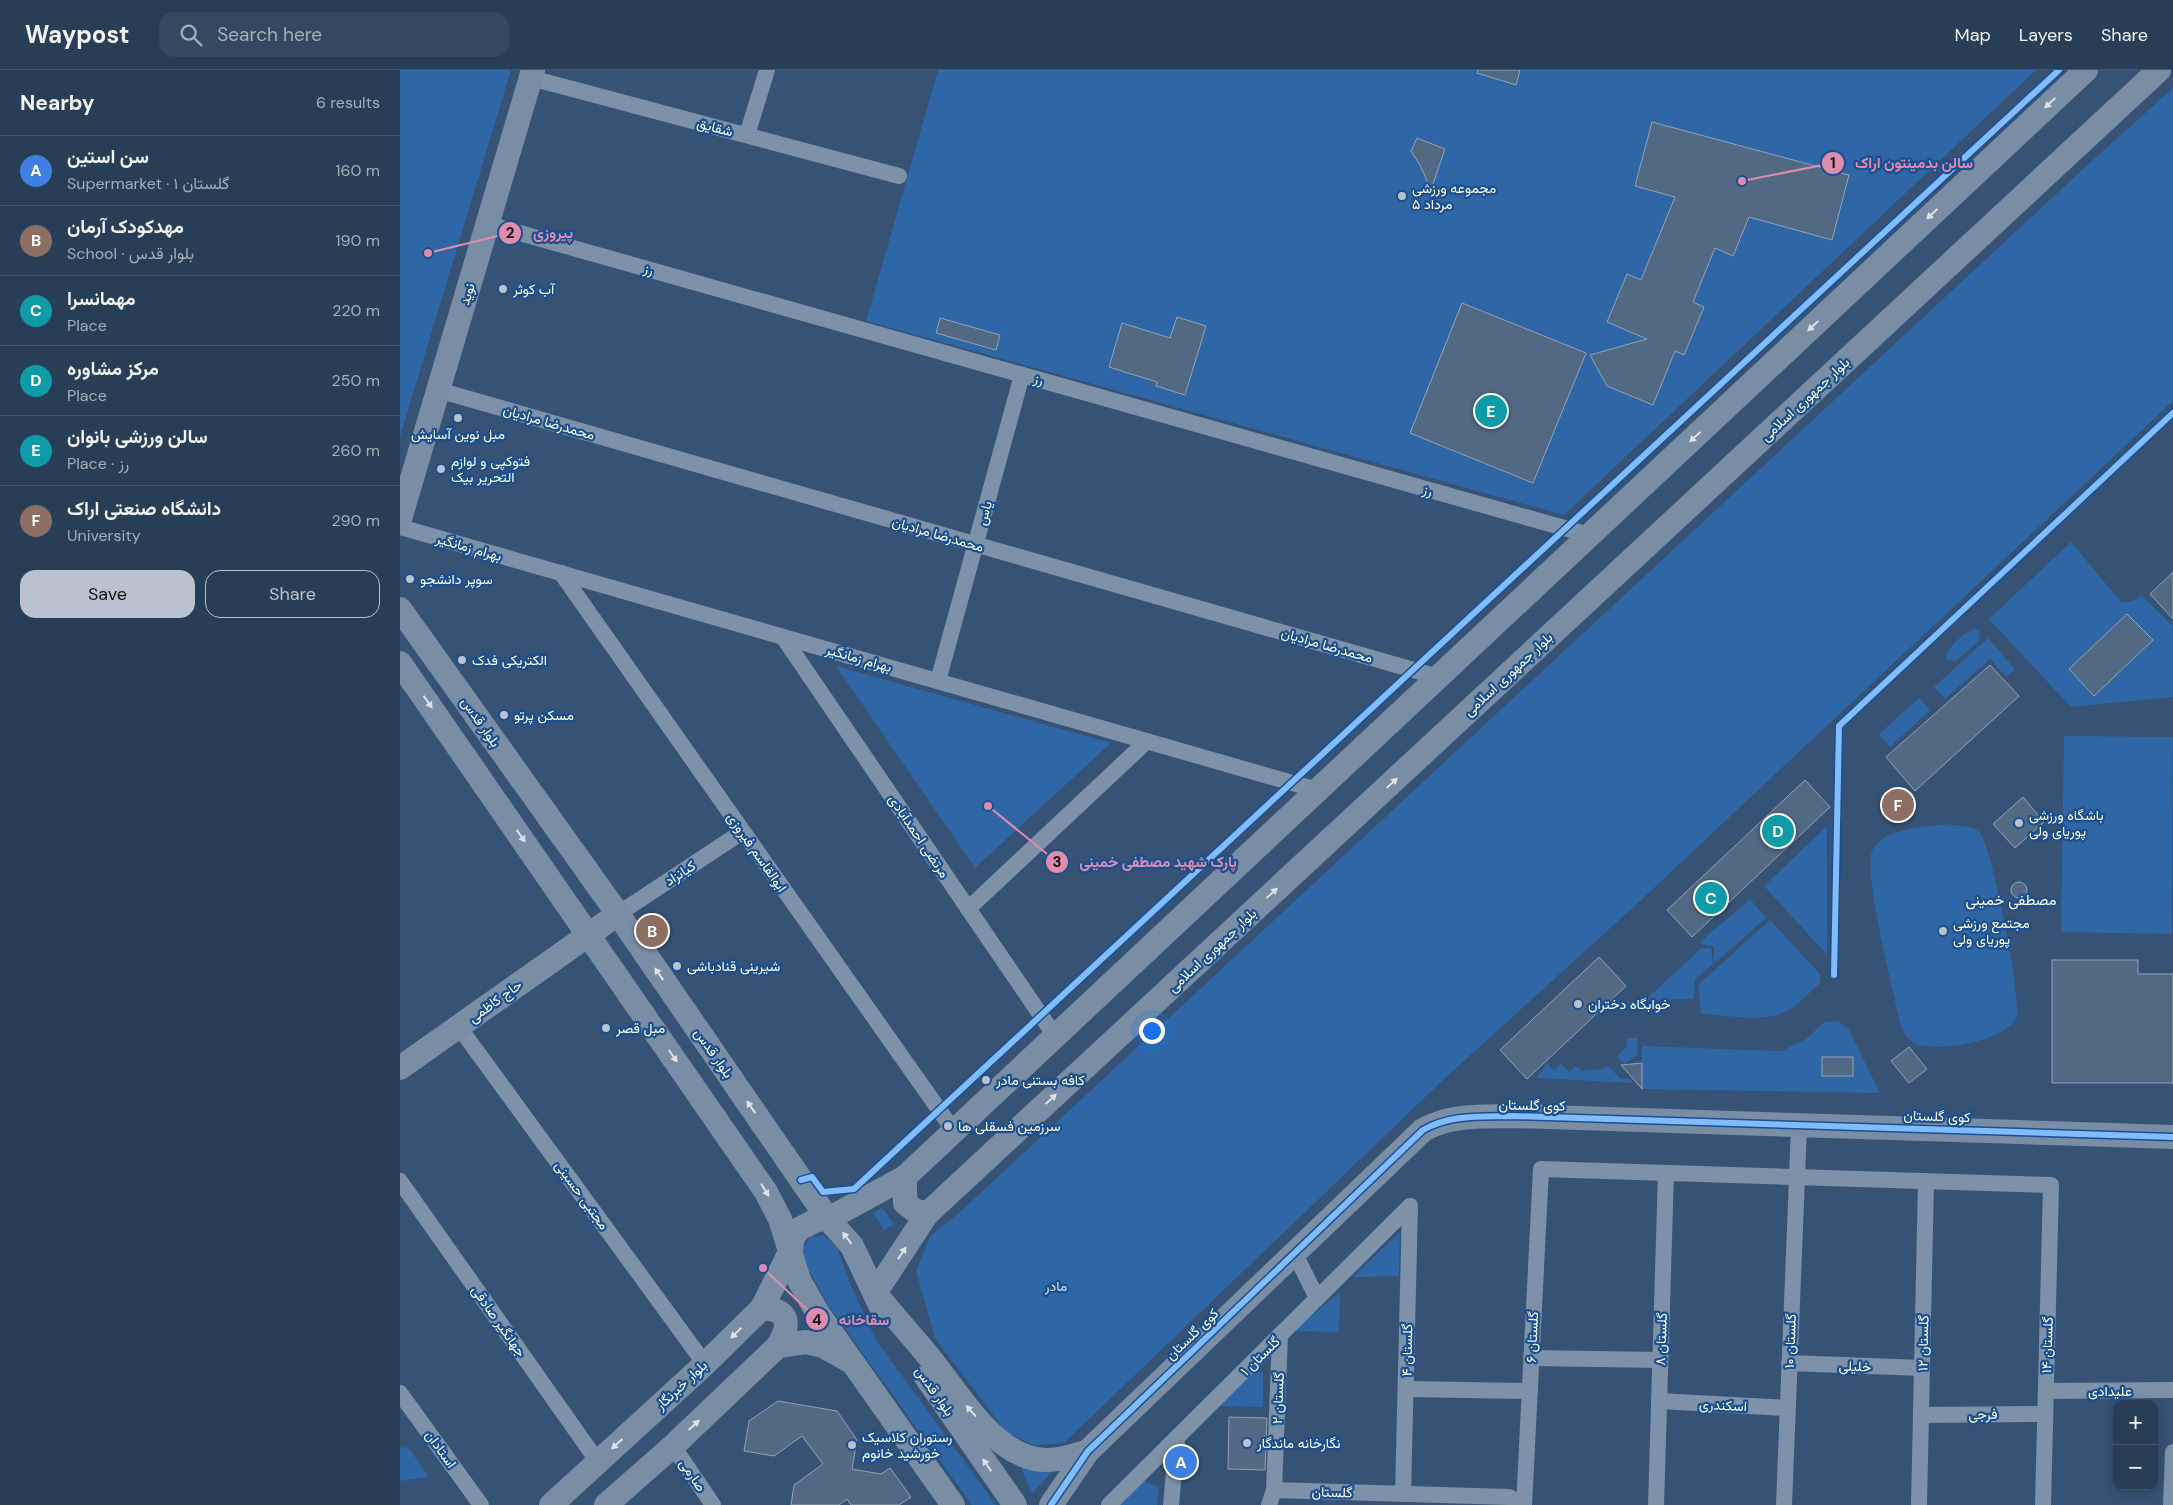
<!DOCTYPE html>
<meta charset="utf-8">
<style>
body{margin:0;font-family:"DM Sans",Vazirmatn,sans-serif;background:#344961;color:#f1f3f6}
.controls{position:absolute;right:15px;bottom:15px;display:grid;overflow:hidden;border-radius:10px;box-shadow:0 2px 12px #0003}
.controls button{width:45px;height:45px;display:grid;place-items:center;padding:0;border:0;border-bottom:1px solid #44576d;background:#283e57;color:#f1f3f6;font:25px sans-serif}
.you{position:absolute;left:751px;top:960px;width:18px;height:18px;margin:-12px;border:4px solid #fff;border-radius:50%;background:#1a73e8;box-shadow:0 0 0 8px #1a73e833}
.badge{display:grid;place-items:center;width:32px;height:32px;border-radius:50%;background:#b9c2ce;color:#fff;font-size:16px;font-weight:700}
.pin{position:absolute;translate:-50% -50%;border:2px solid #fff;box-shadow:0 1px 5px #0006}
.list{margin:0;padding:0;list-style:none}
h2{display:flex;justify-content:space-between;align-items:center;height:65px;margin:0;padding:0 20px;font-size:21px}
h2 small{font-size:16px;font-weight:400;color:#a5aeba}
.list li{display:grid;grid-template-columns:32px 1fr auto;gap:15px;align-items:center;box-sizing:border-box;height:70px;padding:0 20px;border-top:1px solid #44576d}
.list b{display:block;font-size:19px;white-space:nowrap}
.list p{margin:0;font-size:16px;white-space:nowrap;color:#a5aeba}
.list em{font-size:16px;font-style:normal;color:#a5aeba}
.actions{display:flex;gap:10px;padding:15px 20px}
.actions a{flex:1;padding:11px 0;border:1px solid #b9c2ce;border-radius:15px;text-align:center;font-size:18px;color:#b9c2ce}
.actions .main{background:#b9c2ce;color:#111}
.icon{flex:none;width:28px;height:28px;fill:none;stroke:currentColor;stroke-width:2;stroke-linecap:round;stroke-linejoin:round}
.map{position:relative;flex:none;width:1773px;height:1435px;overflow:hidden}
header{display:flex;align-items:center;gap:30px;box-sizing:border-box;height:70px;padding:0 25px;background:#283e57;border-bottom:1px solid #44576d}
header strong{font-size:24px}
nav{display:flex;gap:28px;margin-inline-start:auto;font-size:18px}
.search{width:350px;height:45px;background:#344961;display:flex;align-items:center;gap:12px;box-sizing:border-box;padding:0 18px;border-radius:15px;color:#a5aeba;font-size:19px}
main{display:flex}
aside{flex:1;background:#283e57}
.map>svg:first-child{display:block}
.green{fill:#2f66a5}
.building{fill:#526984;stroke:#92a2b6}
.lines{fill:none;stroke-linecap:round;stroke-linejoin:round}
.street{stroke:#7d92a8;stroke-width:16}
.secondary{stroke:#798da4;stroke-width:24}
.cycleway-casing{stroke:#1b4f8f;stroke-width:9}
.cycleway{stroke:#80bcff;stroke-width:6}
.oneway{fill:#dee2e8}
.poi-dot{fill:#b9c2ce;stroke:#1b4f8f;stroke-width:2}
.labels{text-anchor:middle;stroke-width:4.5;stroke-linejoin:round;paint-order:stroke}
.street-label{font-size:14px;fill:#fff;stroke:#1b4f8f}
.poi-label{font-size:14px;fill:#fff;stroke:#1b4f8f;text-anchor:start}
.park-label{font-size:14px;fill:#cfe3fa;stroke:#1b4f8f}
.neighbourhood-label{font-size:15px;fill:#fff;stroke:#1b4f8f}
.leader{fill:none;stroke:#e08cad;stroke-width:2}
.callout-dot{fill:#e08cad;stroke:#1b4f8f;stroke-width:2}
.mark-label{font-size:15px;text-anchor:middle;font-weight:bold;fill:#111}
.callout-label{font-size:15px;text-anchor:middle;font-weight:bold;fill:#e08cad;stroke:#1b4f8f;stroke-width:4.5;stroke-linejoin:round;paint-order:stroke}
</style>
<header>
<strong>Waypost</strong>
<div class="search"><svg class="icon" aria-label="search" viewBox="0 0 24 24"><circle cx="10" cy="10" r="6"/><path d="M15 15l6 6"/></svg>Search here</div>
<nav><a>Map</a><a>Layers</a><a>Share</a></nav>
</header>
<main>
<aside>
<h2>Nearby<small>6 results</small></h2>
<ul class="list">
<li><span class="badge" style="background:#3f7fe0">A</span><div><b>سن استین</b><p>Supermarket · گلستان ۱</p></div><em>160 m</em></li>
<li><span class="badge" style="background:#8d6e63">B</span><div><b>مهدکودک آرمان</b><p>School · بلوار قدس</p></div><em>190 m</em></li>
<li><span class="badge" style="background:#0f9aa8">C</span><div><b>مهمانسرا</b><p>Place</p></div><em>220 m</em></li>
<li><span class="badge" style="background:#0f9aa8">D</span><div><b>مرکز مشاوره</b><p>Place</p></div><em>250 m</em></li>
<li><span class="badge" style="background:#0f9aa8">E</span><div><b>سالن ورزشی بانوان</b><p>Place · رز</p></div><em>260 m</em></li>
<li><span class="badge" style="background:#8d6e63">F</span><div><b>دانشگاه صنعتی اراک</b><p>University</p></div><em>290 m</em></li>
</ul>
<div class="actions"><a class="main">Save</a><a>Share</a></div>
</aside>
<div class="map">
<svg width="1773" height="1435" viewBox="0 0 1773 1435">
<rect width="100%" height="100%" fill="#365274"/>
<g class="green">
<path d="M0,0h111l-111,367z"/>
<path d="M538,0h1098l-472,445 -698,-194z"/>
<path d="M1773,18v313l-534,501 -197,179 -378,362 -31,2 -27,-13 -71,-94 -19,-67 14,-35 30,-24 1122,-1042z"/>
<path d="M1671,472l50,60h8l13,-6 31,30v71l-102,10 -82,-88z"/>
<path d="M1575,559l5,3 -2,10 -22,19 -9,-1 -2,-3c4,-11 20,-26 30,-28z"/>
<path d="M1588,568l27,31 -9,8 -16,-18 -45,40 -11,-12z"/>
<path d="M436,596l275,77 -136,125z"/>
<path d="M1519,628l11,12 -40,37 -11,-13z"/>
<path d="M1664,666l109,1 -1,197 -111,-2z"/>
<path d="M1547,754c10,2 24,1 32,8 13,11 42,166 38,184 -7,25 -85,39 -104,26 -7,-4 -9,-10 -13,-18 -5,-29 -39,-155 -27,-175 13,-22 52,-22 74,-25z"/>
<path d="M1427,756v129l-63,-69z"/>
<path d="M1350,829l16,19 -50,44 -2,-2v-14l-11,-1 -3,-3z"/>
<path d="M1370,850l50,54v9c-10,9 -21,21 -33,28 -21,12 -61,4 -86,3l-3,-29z"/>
<path d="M1302,878h9l2,16 -18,16 -2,19 -48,1z"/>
<path d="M1438,951l10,7 32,65 -238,-4v-43l139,5 24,-11 19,-18z"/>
<path d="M1227,968h11l-1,18 -13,8 -7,-8 10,-10z"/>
<path d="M1147,993l7,8 7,-7 8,8 7,-6 7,5 19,-2 6,-3 12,12 9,1 4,4 -96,-5z"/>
<path d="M482,1137l12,17 -10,6 -11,-17z"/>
<path d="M1000,1162l-1,44 -46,1z"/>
<path d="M423,1165l14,12 13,36 26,57 120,165h-24l-144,-200 -23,-42 -2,-14 7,-12z"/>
<path d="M940,1222l-1,40 -46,-1z"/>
<path d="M851,1301l12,2v34l-49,-1z"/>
<path d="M8,1377l21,30 -29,4v-33z"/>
<path d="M620,1396l32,6 -20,21z"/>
<path d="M744,1411l15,6 -2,18h-36z"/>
</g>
<g class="building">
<path d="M1078,0h42l-4,15 -39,-12z"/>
<path d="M1252,52l197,53 -17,65 -83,-23 -16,39 -18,-8 -22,54 11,5 -20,48 -9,-4 -22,54 -46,-19 -17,-31 57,-16 -40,-17 20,-48 14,6 34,-83 -40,-11z"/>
<path d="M1017,68l28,11 -14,41 -11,-25 -9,-14z"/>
<path d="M1062,233l124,50 -53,130 -123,-50z"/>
<path d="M777,247l29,9 -21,69 -29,-9 1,-4 -48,-15 13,-44 48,15z"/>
<path d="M540,248l60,17 -4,15 -60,-17z"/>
<path d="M1773,502v47l-23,-25z"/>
<path d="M1727,544l26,26 -59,56 -25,-27z"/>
<path d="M1590,595l29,31 -104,95 -29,-34z"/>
<path d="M1405,710l25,27 -138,130 -25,-27z"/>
<path d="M1623,727l21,25 -29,26 -22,-24z"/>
<circle cx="1619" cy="820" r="8"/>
<path d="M1199,887l27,29 -99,93 -27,-29z"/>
<path d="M1652,890h86v14h35v109h-121z"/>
<path d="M1509,977l18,22 -18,14 -18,-22z"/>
<rect x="1422" y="987" width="31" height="19"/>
<path d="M1242,993v26l-21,-24z"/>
<path d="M378,1331l59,10 20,29 -5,29 29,5 9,-6 21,29 -12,8h-48l-4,-6 -8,6h-48l3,-20 29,-21 -21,-28 -28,20 -30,-5 5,-30z"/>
<path d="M829,1347l38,1 -2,52 -37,-1z"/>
</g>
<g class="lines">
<g class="street">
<path d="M131,8l368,98"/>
<path d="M347,65l20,-65"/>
<path d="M88,154l1101,311"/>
<path d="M38,320l1000,287"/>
<path d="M0,457l917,263"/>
<path d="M161,503l393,558"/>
<path d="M383,567l272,399"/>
<path d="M538,611l84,-306"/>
<path d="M568,839l179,-168"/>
<path d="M218,844l124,-82"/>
<path d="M59,957l246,337"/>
<path d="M0,1111l198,281"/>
<path d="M894,1182l23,46"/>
<path d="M1131,1288l129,2"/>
<path d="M1389,1293l133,5"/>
<path d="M1006,1319l124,2"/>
<path d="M1646,1321l127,-1"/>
<path d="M0,1323l81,112"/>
<path d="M1259,1331l128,7"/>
<path d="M1521,1345l124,-1"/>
<path d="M273,1376l40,59"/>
<path d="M874,1420l6,-155"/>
<path d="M1003,1424l7,-288"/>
<path d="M709,1435l301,-299"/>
<path d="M771,1435l6,-67"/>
<path d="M869,1435l5,-15 235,7 14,8"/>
<path d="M1124,1435l17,-336 510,16 -8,320"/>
<path d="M1256,1435l10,-332"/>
<path d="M1384,1435l15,-379"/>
<path d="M1519,1435l7,-324"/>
<path d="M1771,1435l2,-53"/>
</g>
<g class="secondary">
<path d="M0,449l133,-449"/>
<path d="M0,539l218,305 210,305 24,27 28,59"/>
<path d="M0,593l366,529 14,27 19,61 18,32 136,193"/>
<path d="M0,998l218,-154"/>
<path d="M505,1107v26l9,7 13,4"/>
<path d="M362,1238c29,2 28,17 16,38"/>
<path d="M526,1307l89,128"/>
<path d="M688,1381c-19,6 -39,13 -60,6 -41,-13 -72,-67 -98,-99 -18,-22 -37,-43 -55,-65l52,-79 1232,-1144"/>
<path d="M151,1435l154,-141 57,-56 29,-58 2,-13 6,-8 18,-9 11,-1 77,-42 1181,-1107"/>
<path d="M206,1435l67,-59 105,-100 28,-4 17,4 25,14"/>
<path d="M651,1435l37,-54 335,-321c28,-16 58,-13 90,-14l660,21"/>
</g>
<g class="cycleway-casing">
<g id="cycleway">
<path d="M1434,905l5,-249 334,-313"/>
<path d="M401,1110l11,-3 11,15 31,-3 1205,-1119"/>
<path d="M651,1435l37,-54 335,-321c28,-16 58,-13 90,-14l660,21"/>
</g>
</g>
<use href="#cycleway" class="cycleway"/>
</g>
<defs><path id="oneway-solid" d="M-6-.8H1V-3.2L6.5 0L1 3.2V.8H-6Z" transform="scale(1.25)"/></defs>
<g class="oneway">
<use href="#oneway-solid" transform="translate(1650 33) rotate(137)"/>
<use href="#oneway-solid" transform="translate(1532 144) rotate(137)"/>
<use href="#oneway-solid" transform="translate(1413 256) rotate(137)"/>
<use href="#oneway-solid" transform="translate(1295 367) rotate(137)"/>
<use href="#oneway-solid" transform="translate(28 632) rotate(55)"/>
<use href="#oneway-solid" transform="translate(992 713) rotate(-43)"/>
<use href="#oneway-solid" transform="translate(121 766) rotate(55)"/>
<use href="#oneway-solid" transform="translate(872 823) rotate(-43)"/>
<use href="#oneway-solid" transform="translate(259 904) rotate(-125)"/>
<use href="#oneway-solid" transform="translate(273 986) rotate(56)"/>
<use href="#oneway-solid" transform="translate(651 1029) rotate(-43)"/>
<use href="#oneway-solid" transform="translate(351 1037) rotate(-125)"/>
<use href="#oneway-solid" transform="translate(365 1120) rotate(58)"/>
<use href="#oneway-solid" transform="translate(447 1168) rotate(-127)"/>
<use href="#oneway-solid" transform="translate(502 1183) rotate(-57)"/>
<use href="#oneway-solid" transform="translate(336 1263) rotate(136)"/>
<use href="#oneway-solid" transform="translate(571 1341) rotate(-132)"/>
<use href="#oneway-solid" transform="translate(294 1355) rotate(-43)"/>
<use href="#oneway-solid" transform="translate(217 1374) rotate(138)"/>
<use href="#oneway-solid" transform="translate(587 1395) rotate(-125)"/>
</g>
<g class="poi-dot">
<circle cx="1002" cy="126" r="5"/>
<circle cx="103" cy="219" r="5"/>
<circle cx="58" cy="348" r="5"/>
<circle cx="41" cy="399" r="5"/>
<circle cx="10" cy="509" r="5"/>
<circle cx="62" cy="590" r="5"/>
<circle cx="104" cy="645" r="5"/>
<circle cx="1619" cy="753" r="5"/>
<circle cx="1543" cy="861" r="5"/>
<circle cx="277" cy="896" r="5"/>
<circle cx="1178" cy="934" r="5"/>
<circle cx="206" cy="958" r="5"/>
<circle cx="586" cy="1010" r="5"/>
<circle cx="548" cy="1056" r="5"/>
<circle cx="847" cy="1373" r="5"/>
<circle cx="452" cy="1375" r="5"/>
</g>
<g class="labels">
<g class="street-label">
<text transform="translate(315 57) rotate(15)" y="5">شقایق</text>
<text transform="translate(249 199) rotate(16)" y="5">رز</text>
<text transform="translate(67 224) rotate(-73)" y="5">نوید</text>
<text transform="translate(639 309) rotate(16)" y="5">رز</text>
<text transform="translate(1405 329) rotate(-43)" y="5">بلوار جمهوری اسلامی</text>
<text transform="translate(149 352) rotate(16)" y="5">محمدرضا مرادیان</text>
<text transform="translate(1028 420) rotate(16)" y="5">رز</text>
<text transform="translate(584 443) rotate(-75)" y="5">یاس</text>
<text transform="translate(538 464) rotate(16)" y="5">محمدرضا مرادیان</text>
<text transform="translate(69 477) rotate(16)" y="5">بهرام زمانگیر</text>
<text transform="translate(927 575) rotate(16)" y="5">محمدرضا مرادیان</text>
<text transform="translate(459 588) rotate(16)" y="5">بهرام زمانگیر</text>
<text transform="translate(1108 604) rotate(-43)" y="5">بلوار جمهوری اسلامی</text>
<text transform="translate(81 652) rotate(55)" y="5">بلوار قدس</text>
<text transform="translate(519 766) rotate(56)" y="5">مرتضی احمدآبادی</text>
<text transform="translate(357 782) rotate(55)" y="5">ابوالقاسم فیروزی</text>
<text transform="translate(280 803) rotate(-33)" y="5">کیانزاد</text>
<text transform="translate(812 880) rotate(-43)" y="5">بلوار جمهوری اسلامی</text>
<text transform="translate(95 931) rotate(-36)" y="5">حاج کاظمی</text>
<text transform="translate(314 983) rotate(55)" y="5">بلوار قدس</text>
<text transform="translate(1132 1035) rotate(1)" y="5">کوی گلستان</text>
<text transform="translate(1537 1046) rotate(2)" y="5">کوی گلستان</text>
<text transform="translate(182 1125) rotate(54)" y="5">مجتبی حسینی</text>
<text transform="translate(99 1251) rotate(55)" y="5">جهانگیر صادقی</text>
<text transform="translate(792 1264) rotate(-44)" y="5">کوی گلستان</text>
<text transform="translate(1132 1267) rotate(-87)" y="5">گلستان ۶</text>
<text transform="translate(1261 1269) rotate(-88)" y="5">گلستان ۸</text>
<text transform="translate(1390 1271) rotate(-88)" y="5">گلستان ۱۰</text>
<text transform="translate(1523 1273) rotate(-89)" y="5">گلستان ۱۲</text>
<text transform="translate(1647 1275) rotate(-88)" y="5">گلستان ۱۴</text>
<text transform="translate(1007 1280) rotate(-89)" y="5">گلستان ۴</text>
<text transform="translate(860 1286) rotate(-45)" y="5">گلستان ۱</text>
<text transform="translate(1455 1296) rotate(2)" y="5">خلیلی</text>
<text transform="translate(281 1315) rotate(-43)" y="5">بلوار خبرنگار</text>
<text transform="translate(535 1321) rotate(55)" y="5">بلوار قدس</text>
<text x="1710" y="1326">علیدادی</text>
<text transform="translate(878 1328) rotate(-88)" y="5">گلستان ۲</text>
<text transform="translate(1323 1335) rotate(3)" y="5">اسکندری</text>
<text transform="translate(1583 1344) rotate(-1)" y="5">فرجی</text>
<text transform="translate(41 1379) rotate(54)" y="5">استادان</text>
<text transform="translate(293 1405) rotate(56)" y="5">صارمی</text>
<text transform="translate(932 1422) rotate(1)" y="5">گلستان</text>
</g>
<g class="poi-label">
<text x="1012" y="123">مجموعه ورزشی<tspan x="1012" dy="16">۵ مرداد</tspan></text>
<text x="113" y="224">آب کوثر</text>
<text x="58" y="369" text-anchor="middle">مبل نوین آسایش</text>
<text x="51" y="396">فتوکپی و لوازم<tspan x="51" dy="16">التحریر بیک</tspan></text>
<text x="20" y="514">سوپر دانشجو</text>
<text x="72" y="595">الکتریکی فدک</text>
<text x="114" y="650">مسکن پرتو</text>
<text x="1629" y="750">باشگاه ورزشی<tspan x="1629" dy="16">پوریای ولی</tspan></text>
<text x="1553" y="858">مجتمع ورزشی<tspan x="1553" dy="16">پوریای ولی</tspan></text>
<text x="287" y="901">شیرینی قنادباشی</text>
<text x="1188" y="939">خوابگاه دختران</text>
<text x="216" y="963">مبل قصر</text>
<text x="596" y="1015">کافه بستنی مادر</text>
<text x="558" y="1061">سرزمین فسقلی ها</text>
<text x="462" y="1372">رستوران کلاسیک<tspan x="462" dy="16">خورشید خانوم</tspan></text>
<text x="857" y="1378">نگارخانه ماندگار</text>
</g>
<g class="park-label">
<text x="656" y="1221">مادر</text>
</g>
<g class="neighbourhood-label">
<text x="1611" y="835">مصطفی خمینی</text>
</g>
</g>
<path class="leader" d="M1342 111L1433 93M28 183L110 163M588 736L657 792M363 1198L417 1249"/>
<g class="callout-dot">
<circle cx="1342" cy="111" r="5"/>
<circle cx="28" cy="183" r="5"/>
<circle cx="588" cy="736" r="5"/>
<circle cx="363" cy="1198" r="5"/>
<circle cx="1433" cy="93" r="12"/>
<circle cx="110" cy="163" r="12"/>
<circle cx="657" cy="792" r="12"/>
<circle cx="417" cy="1249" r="12"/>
</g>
<g class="mark-label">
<text x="1433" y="98">1</text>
<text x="110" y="168">2</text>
<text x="657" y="797">3</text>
<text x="417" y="1255">4</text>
</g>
<g class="callout-label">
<text x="1514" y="98">سالن بدمینتون اراک</text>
<text x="153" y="168">پیروزی</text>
<text x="758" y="797">پارک شهید مصطفی خمینی</text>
<text x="464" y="1255">سقاخانه</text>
</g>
</svg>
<div class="controls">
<button>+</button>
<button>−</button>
</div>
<div class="you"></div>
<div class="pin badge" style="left:781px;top:1392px;background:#3f7fe0">A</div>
<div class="pin badge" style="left:252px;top:861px;background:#8d6e63">B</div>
<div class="pin badge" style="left:1311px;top:828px;background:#0f9aa8">C</div>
<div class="pin badge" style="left:1378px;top:761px;background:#0f9aa8">D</div>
<div class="pin badge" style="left:1091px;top:341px;background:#0f9aa8">E</div>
<div class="pin badge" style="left:1498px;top:735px;background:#8d6e63">F</div>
</div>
</main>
